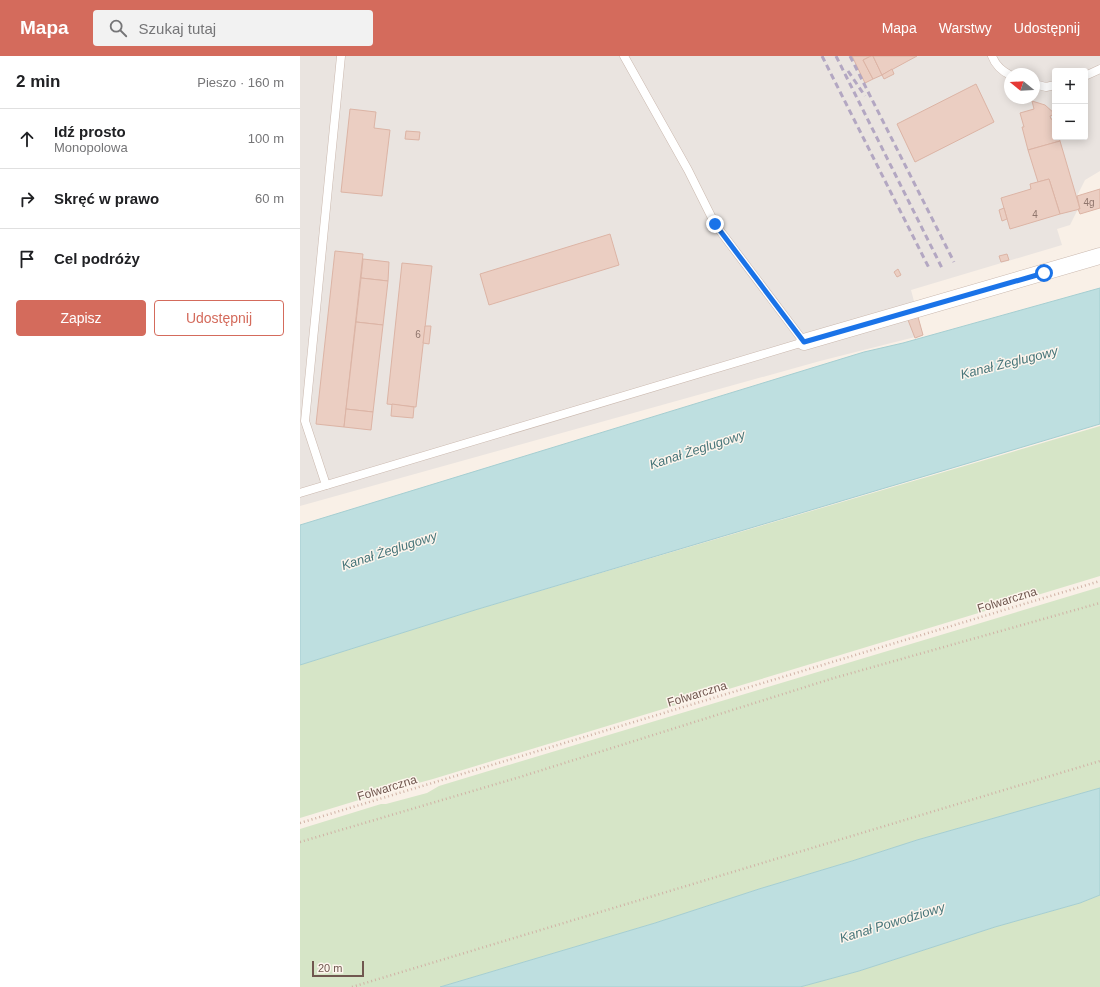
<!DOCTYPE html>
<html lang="pl">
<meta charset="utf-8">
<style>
body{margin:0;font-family:Arial,sans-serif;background:#f2f2f2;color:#202124}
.controls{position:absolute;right:12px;top:12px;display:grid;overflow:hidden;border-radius:4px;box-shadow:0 2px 10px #0003}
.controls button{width:36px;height:36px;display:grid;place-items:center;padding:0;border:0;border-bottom:1px solid #e0e0e0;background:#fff;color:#202124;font:20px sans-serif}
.compass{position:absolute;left:704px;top:12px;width:36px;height:36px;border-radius:50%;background:#fff;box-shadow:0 2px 10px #0003;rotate:288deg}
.scale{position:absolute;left:12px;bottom:10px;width:52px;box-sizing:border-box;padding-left:4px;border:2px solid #70574f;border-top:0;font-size:11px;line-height:14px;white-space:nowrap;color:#70574f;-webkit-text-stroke:3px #fdf5ed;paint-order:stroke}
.stop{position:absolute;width:12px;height:12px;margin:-9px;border:3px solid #1a73e8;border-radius:50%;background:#fff}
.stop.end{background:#1a73e8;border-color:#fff;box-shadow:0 1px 4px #0008}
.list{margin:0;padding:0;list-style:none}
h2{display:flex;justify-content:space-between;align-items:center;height:52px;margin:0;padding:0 16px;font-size:17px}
h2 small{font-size:13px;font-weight:400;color:#757577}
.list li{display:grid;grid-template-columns:26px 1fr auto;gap:12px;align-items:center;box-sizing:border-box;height:60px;padding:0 16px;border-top:1px solid #e0e0e0}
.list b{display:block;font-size:15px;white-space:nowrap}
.list p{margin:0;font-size:13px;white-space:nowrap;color:#757577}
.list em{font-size:13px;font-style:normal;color:#757577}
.actions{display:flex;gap:8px;padding:12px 16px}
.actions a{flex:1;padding:9px 0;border:1px solid #d46b5c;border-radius:4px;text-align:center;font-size:14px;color:#d46b5c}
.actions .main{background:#d46b5c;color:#fff}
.icon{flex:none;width:22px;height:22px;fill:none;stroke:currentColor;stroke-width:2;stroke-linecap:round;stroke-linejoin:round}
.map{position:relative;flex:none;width:800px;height:931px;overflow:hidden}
header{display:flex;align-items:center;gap:24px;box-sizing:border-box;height:56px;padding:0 20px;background:#d46b5c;color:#fff}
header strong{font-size:19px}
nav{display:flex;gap:22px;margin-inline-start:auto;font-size:14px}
.search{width:280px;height:36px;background:#f2f2f2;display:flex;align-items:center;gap:10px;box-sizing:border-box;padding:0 14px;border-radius:4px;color:#757577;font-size:15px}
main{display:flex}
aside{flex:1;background:#fff}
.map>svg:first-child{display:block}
.industrial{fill:#eae4e0;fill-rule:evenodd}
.green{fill:#d6e5c7}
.water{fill:#bedfe0;stroke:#a5ced1}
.building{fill:#ebcec2;stroke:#dcb4a5}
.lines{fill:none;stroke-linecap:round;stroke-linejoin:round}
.lane-casing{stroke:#cab8ae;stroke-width:9}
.street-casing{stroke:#cab8ae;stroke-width:17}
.path{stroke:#d0b2a5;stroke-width:2.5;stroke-dasharray:1 3;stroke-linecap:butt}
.lane{stroke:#fff;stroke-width:8}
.street{stroke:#fff;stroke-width:16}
.rail{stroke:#b3a7c2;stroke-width:3;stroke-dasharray:6 4;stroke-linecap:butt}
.route{stroke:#1a73e8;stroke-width:5}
.labels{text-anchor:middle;stroke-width:3;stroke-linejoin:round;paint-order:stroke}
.number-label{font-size:10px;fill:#8f756c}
.street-label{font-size:12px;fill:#70574f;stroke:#fdf5ed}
.water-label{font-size:13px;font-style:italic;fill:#48767a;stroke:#fdf5ed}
</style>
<header>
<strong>Mapa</strong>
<div class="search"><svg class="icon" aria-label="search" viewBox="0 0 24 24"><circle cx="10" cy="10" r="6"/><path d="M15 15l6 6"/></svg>Szukaj tutaj</div>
<nav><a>Mapa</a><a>Warstwy</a><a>Udostępnij</a></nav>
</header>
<main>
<aside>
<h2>2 min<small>Pieszo · 160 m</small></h2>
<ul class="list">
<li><svg class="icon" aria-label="ahead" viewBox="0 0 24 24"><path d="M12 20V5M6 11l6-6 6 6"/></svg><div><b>Idź prosto</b><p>Monopolowa</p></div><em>100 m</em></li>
<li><svg class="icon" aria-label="right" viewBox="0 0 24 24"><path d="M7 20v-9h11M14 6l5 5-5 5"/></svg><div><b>Skręć w prawo</b></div><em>60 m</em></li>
<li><svg class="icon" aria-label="arrive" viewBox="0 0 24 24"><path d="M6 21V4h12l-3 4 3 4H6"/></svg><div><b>Cel podróży</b></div></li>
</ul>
<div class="actions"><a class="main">Zapisz</a><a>Udostępnij</a></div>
</aside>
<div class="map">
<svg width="800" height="931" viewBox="0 0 800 931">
<rect width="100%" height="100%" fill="#f9f0e7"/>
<path class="industrial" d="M0,0h800v115l-15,9 -8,16 3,13h-2l-8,16 -13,4 5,16 -151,45 12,45 -103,26 -520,145zM755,15h30v66h-30zM710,18h24v24h-24z"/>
<g class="green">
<path d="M800,370v150l-667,203 -48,13 -85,26v-153l175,-55z"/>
<path d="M800,531v201l-183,52 -65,21 -93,28 -104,34 -215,64h-140v-158l81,-25h5l41,-11 12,-7z"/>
<path d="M800,839v92h-300l59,-16 136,-44 85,-24z"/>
</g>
<g class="water">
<path d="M800,232v136l-625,186 -175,55v-140l564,-173 39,-9z"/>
<path d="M800,732v107l-20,8 -85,24 -136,44 -59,16h-360l215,-64 104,-34 93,-28 65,-21z"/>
</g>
<g class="building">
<path d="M552,0h19l-8,4 10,19 -8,4z"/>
<path d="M571,0h2l9,19 -9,4 -10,-19z"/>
<path d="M573,0h44l-35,19z"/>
<path d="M592,13l2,5 -10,5 -2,-4z"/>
<path d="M676,28l18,38 -79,40 -18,-38z"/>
<path d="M732,45l13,4 10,9 -5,2 1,3h1l3,7v11h4l1,4 -32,9 -6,-23h2l-4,-14 14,-4z"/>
<path d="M50,53l26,3 -2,16 16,2 -8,66 -41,-4z"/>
<path d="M106,75l14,1 -1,8 -14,-1z"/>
<path d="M760,85l20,68 -20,5 -11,-35 -11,3 -10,-32z"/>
<path d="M749,123l11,35 -50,15 -9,-31 30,-9 -1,-5z"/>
<path d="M800,133v19l-20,6 -2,-5h2l-3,-13z"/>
<path d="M704,152l3,11 -5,2 -3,-11z"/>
<path d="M310,178l9,31 -130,40 -9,-31z"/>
<path d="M35,195l28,3 -19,173 -28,-3z"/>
<path d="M707,198l2,6 -8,2 -2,-6z"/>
<path d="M63,203l26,3 -1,19 -27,-3z"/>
<path d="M102,207l30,3 -16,141 -29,-3z"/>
<path d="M598,213l3,6 -4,2 -3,-5z"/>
<path d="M61,222l27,3 -5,44 -27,-3z"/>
<path d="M618,261l5,18 -8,3 -7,-18z"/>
<path d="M56,266l27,3 -10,87 -27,-3z"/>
<path d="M125,270h6l-2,18 -6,-1z"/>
<path d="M92,348l22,3 -1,11 -22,-2z"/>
<path d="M46,353l27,3 -2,18 -27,-3z"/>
</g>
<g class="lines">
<g class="lane-casing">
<g id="lane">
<path d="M692,0c3,8 10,15 18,19"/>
<path d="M785,20l15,-7"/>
<path d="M734,28l12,3 9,-2"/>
<path d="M26,429l-21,-64 36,-365"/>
<path d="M0,437l504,-151 -89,-118 -27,-54 -64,-114"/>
</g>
</g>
<g class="street-casing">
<path id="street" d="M504,286l296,-86"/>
</g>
<g class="path">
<path d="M0,767l800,-242"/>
<path d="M0,786l220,-65 314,-99 266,-75"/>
<path d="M52,931l748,-226"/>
</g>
<use href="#lane" class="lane"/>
<use href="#street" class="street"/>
<g class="rail">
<path d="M522,0l107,212"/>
<path d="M536,0l106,212"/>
<path d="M550,0l104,206"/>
<path d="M548,15l17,25"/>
</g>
</g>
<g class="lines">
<path class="route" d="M415,168l89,118 240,-69"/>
</g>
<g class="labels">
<g class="number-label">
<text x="789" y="150">4g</text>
<text x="735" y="162">4</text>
<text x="118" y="282">6</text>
</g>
<g class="street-label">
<text transform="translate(707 544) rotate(-17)" y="4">Folwarczna</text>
<text transform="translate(397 638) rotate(-17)" y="4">Folwarczna</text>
<text transform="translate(87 732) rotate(-17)" y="4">Folwarczna</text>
</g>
<g class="water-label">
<text transform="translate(709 306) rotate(-14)" y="5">Kanał Żeglugowy</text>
<text transform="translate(397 393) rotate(-18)" y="5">Kanał Żeglugowy</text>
<text transform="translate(89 494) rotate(-18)" y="5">Kanał Żeglugowy</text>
<text transform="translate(592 866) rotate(-17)" y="5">Kanał Powodziowy</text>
</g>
</g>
</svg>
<div class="controls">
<button>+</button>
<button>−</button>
</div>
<svg class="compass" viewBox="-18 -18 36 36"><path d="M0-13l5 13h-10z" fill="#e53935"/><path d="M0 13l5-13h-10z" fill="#757577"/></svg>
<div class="scale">20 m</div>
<div class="stop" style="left:744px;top:217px"></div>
<div class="stop end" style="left:415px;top:168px"></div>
</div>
</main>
